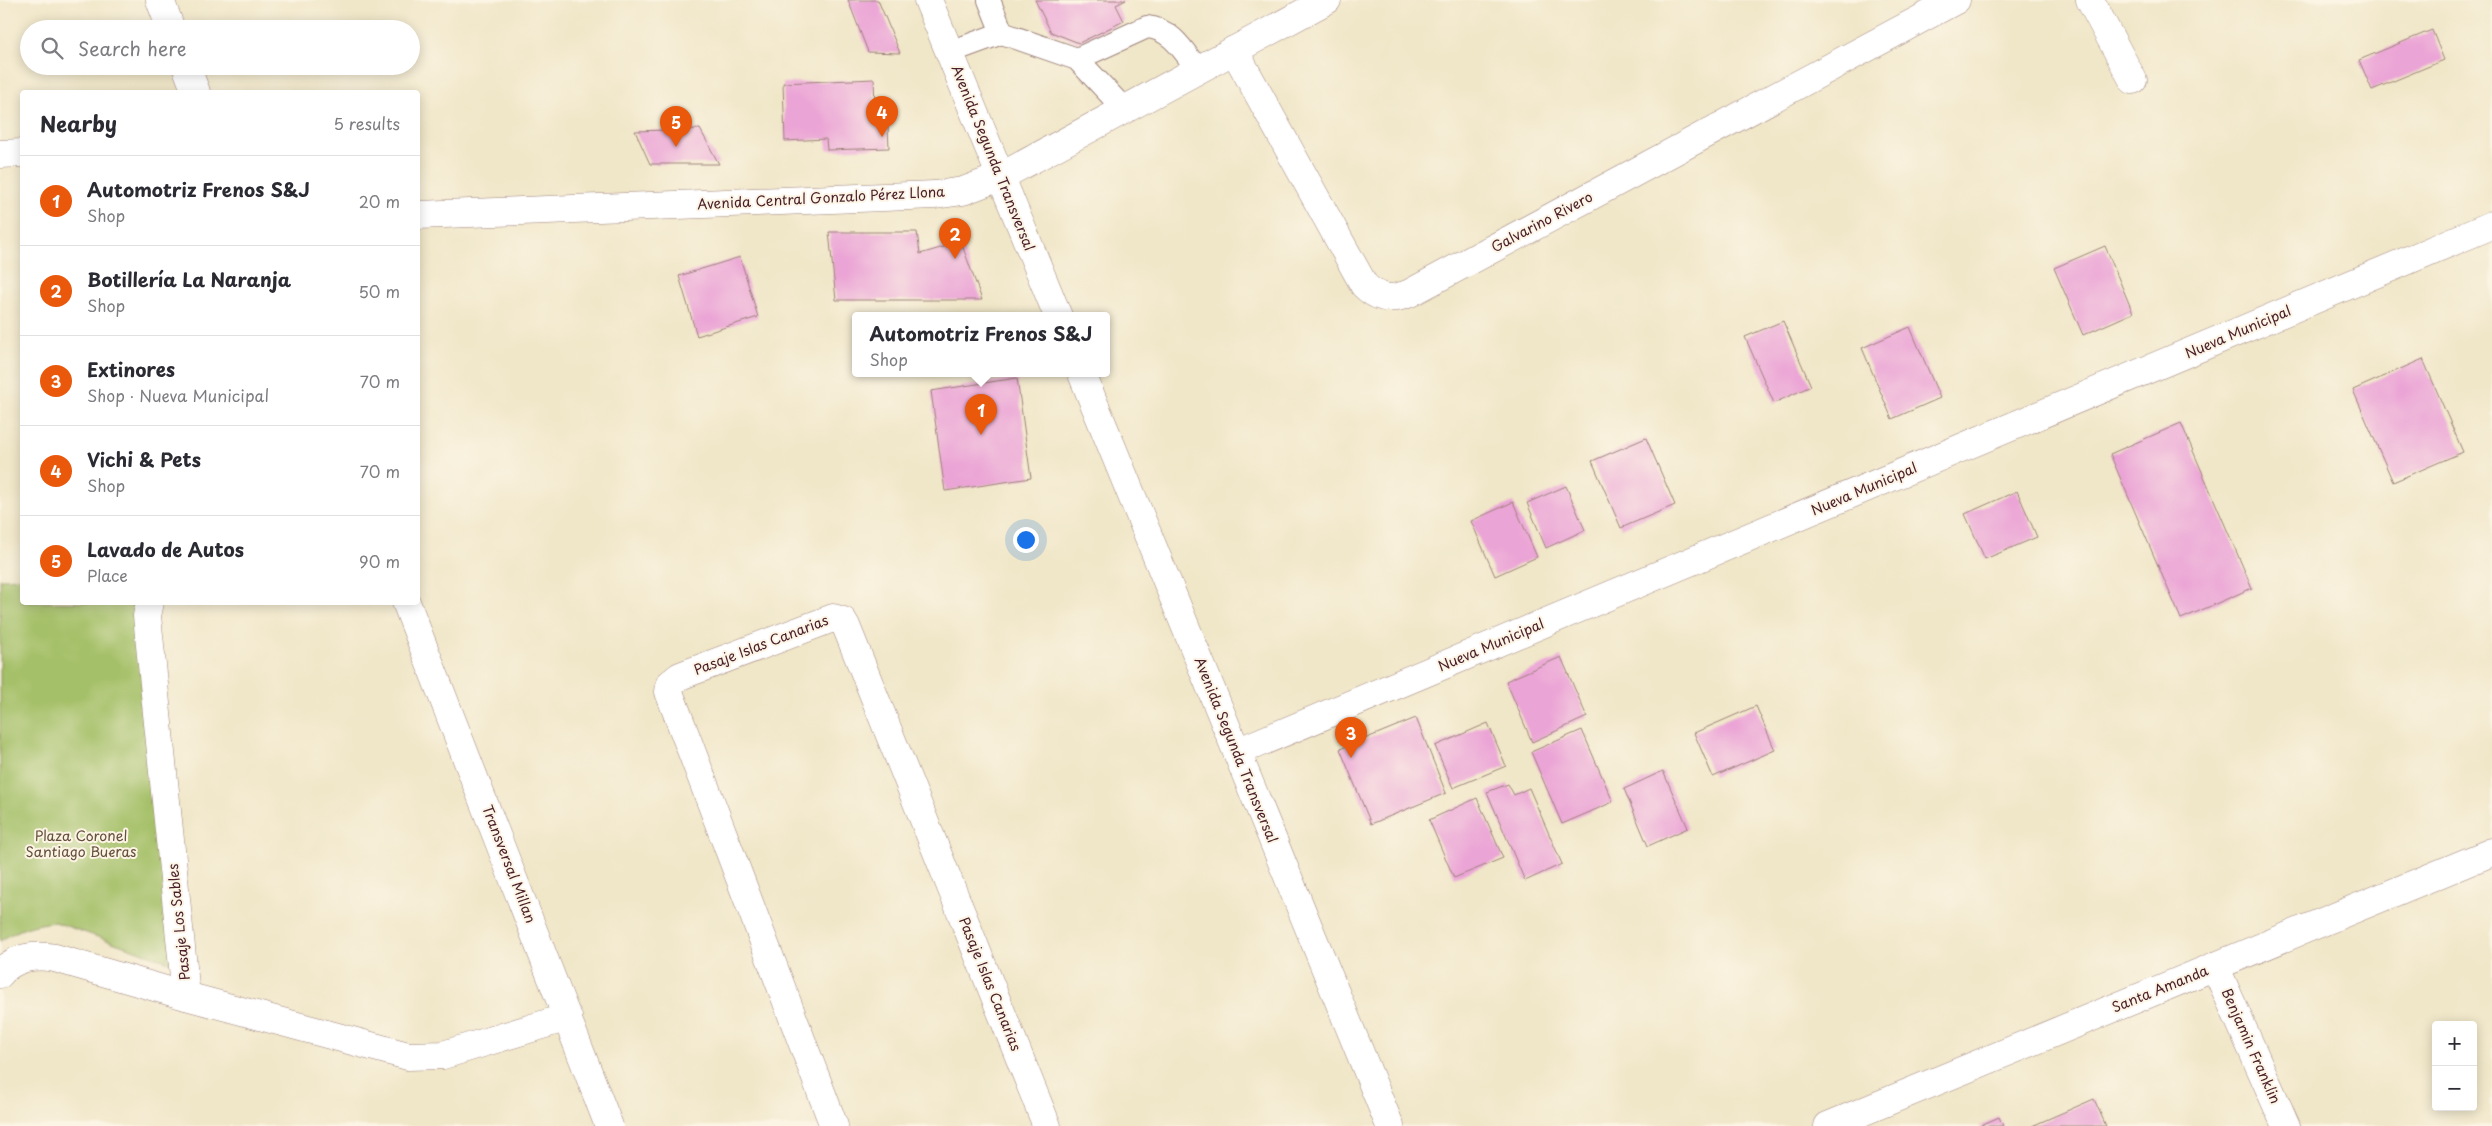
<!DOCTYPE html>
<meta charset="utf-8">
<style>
body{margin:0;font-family:"Playpen Sans",sans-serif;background:#f2f2f3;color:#2b2b33}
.controls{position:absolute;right:15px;bottom:15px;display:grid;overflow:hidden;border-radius:5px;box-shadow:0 2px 12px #0003}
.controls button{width:45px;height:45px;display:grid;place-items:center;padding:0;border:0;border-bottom:1px solid #e1e1e2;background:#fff;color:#2b2b33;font:25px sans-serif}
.you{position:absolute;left:1025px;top:539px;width:18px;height:18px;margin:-12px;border:4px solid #fff;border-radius:50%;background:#1a73e8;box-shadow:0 0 0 8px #1a73e833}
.badge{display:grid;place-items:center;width:32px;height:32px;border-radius:50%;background:#ea580c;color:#fff;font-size:16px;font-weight:700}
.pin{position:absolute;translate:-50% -41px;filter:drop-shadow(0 1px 2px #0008)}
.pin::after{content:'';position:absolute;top:26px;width:18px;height:15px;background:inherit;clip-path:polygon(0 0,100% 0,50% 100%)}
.popup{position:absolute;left:852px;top:312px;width:258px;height:65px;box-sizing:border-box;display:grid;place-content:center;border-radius:5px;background:#fff;filter:drop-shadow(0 1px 4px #0005);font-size:16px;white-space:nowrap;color:#7c7c81}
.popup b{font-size:19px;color:#2b2b33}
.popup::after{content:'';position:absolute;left:50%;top:100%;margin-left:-10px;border:10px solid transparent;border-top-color:#fff}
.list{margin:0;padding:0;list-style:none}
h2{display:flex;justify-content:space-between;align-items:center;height:65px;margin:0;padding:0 20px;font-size:21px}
h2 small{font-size:16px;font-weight:400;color:#7c7c81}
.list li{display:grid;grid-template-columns:32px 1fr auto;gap:15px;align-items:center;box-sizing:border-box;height:90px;padding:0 20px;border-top:1px solid #e1e1e2}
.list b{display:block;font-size:19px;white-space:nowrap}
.list p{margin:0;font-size:16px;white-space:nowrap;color:#7c7c81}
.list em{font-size:16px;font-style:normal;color:#7c7c81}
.icon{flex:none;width:28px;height:28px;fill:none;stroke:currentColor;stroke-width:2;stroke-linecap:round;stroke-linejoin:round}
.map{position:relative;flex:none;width:2492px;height:1126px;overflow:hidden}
.search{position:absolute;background:#fff;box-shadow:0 2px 12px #0003;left:20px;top:20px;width:400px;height:55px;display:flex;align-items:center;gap:12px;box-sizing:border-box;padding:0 18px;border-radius:28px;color:#7c7c81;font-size:19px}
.panel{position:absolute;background:#fff;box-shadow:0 2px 12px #0003;left:20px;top:90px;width:400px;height:515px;border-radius:5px}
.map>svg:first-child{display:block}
.green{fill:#a4c067;stroke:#777049}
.building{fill:#eba4d6}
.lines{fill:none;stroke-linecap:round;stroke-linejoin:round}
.service-casing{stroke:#9d827a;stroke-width:24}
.minor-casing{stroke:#9d827a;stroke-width:29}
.tertiary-casing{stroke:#9d827a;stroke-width:29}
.secondary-casing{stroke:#9d827a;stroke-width:29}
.service{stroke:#fff;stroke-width:22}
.minor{stroke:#fff;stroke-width:28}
.tertiary{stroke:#fff;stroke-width:28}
.secondary{stroke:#fff;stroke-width:28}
.labels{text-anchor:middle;stroke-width:4;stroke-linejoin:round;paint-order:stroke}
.street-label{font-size:14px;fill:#4a1f2b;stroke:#fcf5e5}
.park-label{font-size:14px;fill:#654f3d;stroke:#fcf5e5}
</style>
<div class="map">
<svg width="2492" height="1126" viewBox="0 0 2492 1126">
<rect width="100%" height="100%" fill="#fcf5e5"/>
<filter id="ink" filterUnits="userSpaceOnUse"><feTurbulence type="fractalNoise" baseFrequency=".02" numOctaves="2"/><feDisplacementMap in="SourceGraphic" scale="10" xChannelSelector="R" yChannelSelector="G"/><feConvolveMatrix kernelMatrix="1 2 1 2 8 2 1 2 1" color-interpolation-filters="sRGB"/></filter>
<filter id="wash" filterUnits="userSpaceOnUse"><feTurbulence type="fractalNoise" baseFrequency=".0096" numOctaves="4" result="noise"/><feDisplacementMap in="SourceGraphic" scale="20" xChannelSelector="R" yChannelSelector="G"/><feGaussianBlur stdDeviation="1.12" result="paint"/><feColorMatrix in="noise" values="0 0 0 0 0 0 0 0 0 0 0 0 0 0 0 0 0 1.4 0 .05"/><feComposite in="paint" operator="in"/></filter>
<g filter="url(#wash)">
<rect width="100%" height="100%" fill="#f0e6c8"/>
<path class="green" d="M22,578v24l113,1 40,361 -120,-42c-21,2 -37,7 -55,19v-362z"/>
<g id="blocks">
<g class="building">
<path d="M848,0h30l22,53 -32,-1z"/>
<path d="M1035,0h91l-10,5 8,16 -45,22 -28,-11z"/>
<path d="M2432,30l12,30 -72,30 -13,-30z"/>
<path d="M874,79l1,28 12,-1 2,42 -62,2 -1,-11 -41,2 -2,-58z"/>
<path d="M700,129l19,35h-69l-15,-33z"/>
<path d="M829,232h88l3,22 41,-12 21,58h-146z"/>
<path d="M2105,246l28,67 -50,22 -29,-67z"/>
<path d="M740,257l18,60 -61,19 -18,-60z"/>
<path d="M1783,321l28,65 -37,17 -29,-66z"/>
<path d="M1910,327l30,71 -48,21 -30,-71z"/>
<path d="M2423,359l40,93 -70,30 -40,-92z"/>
<path d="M1017,378l14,100 -86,13 -14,-100z"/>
<path d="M2181,423l71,165 -71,31 -71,-165z"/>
<path d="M1646,438l29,67 -54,23 -29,-67z"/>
<path d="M1566,486l19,44 -39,18 -19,-45z"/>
<path d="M2017,491l20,46 -52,22 -20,-45z"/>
<path d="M1513,502l24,55 -42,19 -24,-55z"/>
<path d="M1561,657l26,60 -55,25 -26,-61z"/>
<path d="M1756,706l19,44 -62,27 -19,-44z"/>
<path d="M1416,718l30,75 -75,31 -31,-75z"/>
<path d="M1488,723l18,43 -53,22 -18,-42z"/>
<path d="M1582,730l31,72 -51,22 -31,-72z"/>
<path d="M1663,771l25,57 -40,18 -24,-57z"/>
<path d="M1508,784l6,11 15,-7 33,76 -37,17 -38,-89z"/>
<path d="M1477,798l26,60 -49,20 -25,-58z"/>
<path d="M2094,1099l12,27h-74z"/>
<path d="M1999,1117l4,9h-24z"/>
</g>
</g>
</g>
<g filter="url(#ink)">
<use href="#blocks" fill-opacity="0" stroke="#9d827a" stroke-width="1"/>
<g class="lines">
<g class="service-casing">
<g id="service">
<path d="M989,0l13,33"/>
<path d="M950,52l52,-19 75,26 47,50"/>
<path d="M1077,59l70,-32c25,2 37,25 51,43"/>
</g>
</g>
<g class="minor-casing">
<g id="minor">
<path d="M160,0l11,29"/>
<path d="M2090,0l43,80"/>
<path d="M1234,50l130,235c14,14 28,16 46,8l546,-293"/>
<path d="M186,66l10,26"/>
<path d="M0,154l22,-1"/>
<path d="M418,215l517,-20 28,-4 37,-14"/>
<path d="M150,602l-3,14 39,380"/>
<path d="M406,602l203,524"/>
<path d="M1237,752l1255,-527"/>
<path d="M2215,966l71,160"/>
<path d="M0,974c13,-17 36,-20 55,-16l131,38 222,60 35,-1 125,-38"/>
<path d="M834,1126l-165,-434 1,-8 10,-8 153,-58 10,3 3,5 201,500"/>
<path d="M1828,1126l664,-274"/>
</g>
</g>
<g class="tertiary-casing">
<path id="tertiary" d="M1000,177l327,-177"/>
</g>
<g class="secondary-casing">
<g id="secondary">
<path d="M928,0l130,316"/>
<path d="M1082,374l308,752"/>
</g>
</g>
<use href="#service" class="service"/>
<use href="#minor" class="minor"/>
<use href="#tertiary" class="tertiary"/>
<use href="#secondary" class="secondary"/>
</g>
</g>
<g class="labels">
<g class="street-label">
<text transform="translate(993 158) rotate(68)" y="5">Avenida Segunda Transversal</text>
<text transform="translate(821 198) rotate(-3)" y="5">Avenida Central Gonzalo Pérez Llona</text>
<text transform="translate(1542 222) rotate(-28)" y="5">Galvarino Rivero</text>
<text transform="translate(2238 332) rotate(-23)" y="5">Nueva Municipal</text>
<text transform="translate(1864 489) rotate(-23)" y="5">Nueva Municipal</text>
<text transform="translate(761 645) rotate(-21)" y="5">Pasaje Islas Canarias</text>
<text transform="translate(1491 645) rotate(-23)" y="5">Nueva Municipal</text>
<text transform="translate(1236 750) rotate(68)" y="5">Avenida Segunda Transversal</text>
<text transform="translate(509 864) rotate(69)" y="5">Transversal Millan</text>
<text transform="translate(179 922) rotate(-96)" y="5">Pasaje Los Sables</text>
<text transform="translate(990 984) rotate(68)" y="5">Pasaje Islas Canarias</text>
<text transform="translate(2160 989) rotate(-22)" y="5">Santa Amanda</text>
<text transform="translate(2251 1046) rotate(66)" y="5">Benjamin Franklin</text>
</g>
<g class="park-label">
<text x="81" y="841">Plaza Coronel<tspan x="81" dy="16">Santiago Bueras</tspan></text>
</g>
</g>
</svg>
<div class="controls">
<button>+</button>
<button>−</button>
</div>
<div class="you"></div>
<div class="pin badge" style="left:981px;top:435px">1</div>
<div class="popup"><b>Automotriz Frenos S&amp;J</b>Shop</div>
<div class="pin badge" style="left:955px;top:259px">2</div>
<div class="pin badge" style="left:1351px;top:758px">3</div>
<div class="pin badge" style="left:882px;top:137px">4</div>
<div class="pin badge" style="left:676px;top:147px">5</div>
<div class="search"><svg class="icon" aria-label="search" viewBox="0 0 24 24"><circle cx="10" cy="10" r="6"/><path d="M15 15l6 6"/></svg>Search here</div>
<section class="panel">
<h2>Nearby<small>5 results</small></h2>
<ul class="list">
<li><span class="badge">1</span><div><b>Automotriz Frenos S&amp;J</b><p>Shop</p></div><em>20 m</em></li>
<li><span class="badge">2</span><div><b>Botillería La Naranja</b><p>Shop</p></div><em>50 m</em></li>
<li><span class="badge">3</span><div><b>Extinores</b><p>Shop · Nueva Municipal</p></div><em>70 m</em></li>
<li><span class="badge">4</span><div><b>Vichi &amp; Pets</b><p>Shop</p></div><em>70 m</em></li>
<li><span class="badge">5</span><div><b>Lavado de Autos</b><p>Place</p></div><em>90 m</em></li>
</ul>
</section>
</div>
